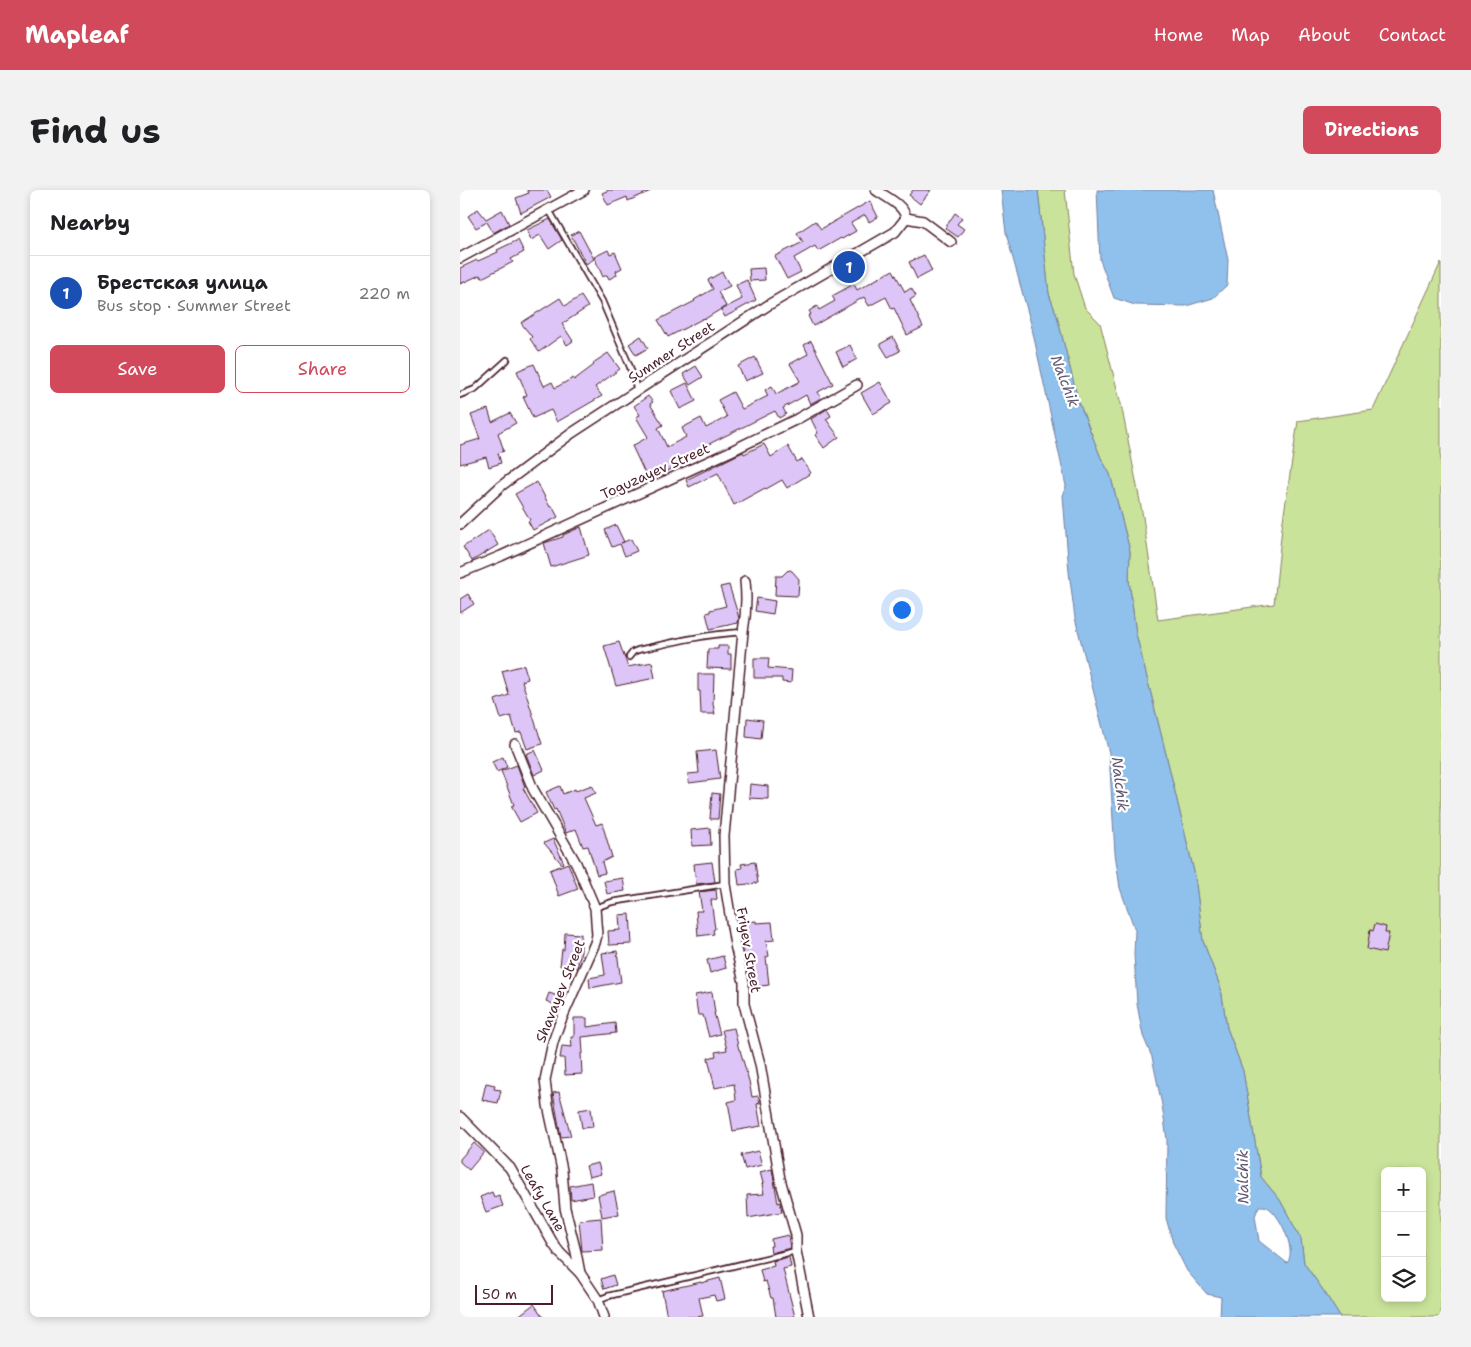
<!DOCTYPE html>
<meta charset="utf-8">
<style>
body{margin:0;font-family:"Shantell Sans",sans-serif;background:#f2f2f2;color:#202124}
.controls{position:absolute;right:15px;bottom:15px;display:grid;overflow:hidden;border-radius:8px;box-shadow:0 2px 8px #0003}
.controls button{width:45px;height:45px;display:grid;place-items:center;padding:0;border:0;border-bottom:1px solid #e0e0e0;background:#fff;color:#202124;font:25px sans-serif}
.scale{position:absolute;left:15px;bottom:12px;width:78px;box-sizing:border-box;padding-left:5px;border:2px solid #4a1f2b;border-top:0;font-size:14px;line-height:18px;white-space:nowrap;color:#4a1f2b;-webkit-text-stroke:4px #fff;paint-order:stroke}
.you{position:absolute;left:441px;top:419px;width:18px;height:18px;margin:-12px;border:4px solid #fff;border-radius:50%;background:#1a73e8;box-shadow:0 0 0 8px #1a73e833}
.badge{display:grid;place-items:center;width:32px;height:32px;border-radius:50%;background:#d1495b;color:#fff;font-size:16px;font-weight:700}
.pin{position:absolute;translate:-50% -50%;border:2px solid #fff;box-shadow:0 1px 5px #0006}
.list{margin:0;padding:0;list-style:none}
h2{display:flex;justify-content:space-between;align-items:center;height:65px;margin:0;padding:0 20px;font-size:21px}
h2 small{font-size:16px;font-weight:400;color:#757577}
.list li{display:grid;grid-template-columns:32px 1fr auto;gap:15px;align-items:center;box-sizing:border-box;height:75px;padding:0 20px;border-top:1px solid #e0e0e0}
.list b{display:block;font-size:19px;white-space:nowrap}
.list p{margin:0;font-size:16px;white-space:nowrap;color:#757577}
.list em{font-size:16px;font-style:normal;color:#757577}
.actions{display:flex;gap:10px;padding:15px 20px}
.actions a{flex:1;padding:11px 0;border:1px solid #d1495b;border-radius:8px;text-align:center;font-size:18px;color:#d1495b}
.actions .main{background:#d1495b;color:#fff}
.icon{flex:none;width:28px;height:28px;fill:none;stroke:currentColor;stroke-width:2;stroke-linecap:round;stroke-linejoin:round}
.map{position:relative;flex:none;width:981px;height:1127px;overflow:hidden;border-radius:8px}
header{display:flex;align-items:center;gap:30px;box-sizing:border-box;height:70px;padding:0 25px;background:#d1495b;color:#fff}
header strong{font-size:24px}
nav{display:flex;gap:28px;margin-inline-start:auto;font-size:18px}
.intro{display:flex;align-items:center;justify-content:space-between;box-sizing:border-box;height:120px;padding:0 30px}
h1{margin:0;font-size:35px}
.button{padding:12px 22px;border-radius:8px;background:#d1495b;color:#fff;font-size:18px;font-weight:700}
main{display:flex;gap:30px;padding:0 30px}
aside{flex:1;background:#fff;border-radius:8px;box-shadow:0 2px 8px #0003}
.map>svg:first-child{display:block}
.green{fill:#cae39a;stroke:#8a8162;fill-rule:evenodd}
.water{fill:#90c1ec;stroke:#74809f;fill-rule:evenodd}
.building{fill:#ddc6f7;stroke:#4a1f2b}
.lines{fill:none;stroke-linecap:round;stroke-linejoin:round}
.service-casing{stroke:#4a1f2b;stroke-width:8}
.minor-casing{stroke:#4a1f2b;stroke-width:12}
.service{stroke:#fff;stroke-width:4.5}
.minor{stroke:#fff;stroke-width:9}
.labels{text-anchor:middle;stroke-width:4.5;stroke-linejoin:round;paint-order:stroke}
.street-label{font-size:14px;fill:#4a1f2b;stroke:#fff}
.water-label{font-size:15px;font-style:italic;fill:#62586f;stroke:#fff}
</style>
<header>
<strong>Mapleaf</strong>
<nav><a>Home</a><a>Map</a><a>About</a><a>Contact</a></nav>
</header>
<div class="intro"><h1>Find us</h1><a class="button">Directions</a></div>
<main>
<aside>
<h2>Nearby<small></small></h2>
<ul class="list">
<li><span class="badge" style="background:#1a4fb4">1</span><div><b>Брестская улица</b><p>Bus stop · Summer Street</p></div><em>220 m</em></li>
</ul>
<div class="actions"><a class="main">Save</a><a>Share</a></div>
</aside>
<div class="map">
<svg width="981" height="1127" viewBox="0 0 981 1127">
<rect width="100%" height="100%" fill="#fff"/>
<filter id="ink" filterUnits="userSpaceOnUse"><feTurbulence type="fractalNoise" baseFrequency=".02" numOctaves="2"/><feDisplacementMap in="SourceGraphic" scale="10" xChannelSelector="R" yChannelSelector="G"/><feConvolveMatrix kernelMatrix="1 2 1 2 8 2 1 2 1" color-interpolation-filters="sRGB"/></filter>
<g filter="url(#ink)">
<path class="green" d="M578,0h27l9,84 11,34 15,15 21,81 22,113 15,103 116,-16 8,-77 16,-106 75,-11 68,-148v1055h-101l-15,-24 -21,-30 -3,-24 -21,-39 -19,-23 -18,-106 -16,-43 -6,-39 -18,-48 -8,-65 -30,-126 -29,-116 -7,-54 1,-29 -20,-77 -9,-16 -23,-58 -21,-84 -8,-22zM925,981h37v127h-37z"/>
<g class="water">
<path d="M541,0h37l11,104 8,22 21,84 23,58 9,16 20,77 -1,29 7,54 29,116 30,126 8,65 18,48 6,39 16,43 18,106 19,23 21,39 3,24 21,30 15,24h-120l1,-20 -14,-3 -20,-23 -14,-28 -7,-25 1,-78 -5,-35 -10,-48 -9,-21 -6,-32 -3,-50 1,-24 -15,-42 -5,-35 -6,-100 -34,-135 -6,-46 -6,-76 3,-10 -35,-162 -25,-91zM799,1016c5,0 8,0 11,3 11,8 27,43 17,54l-28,-22 -4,-25z"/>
<path d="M637,0h116l15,70 -1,25 -14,13 -27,8 -51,-1 -21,-7 -14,-38z"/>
</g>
<g class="building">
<path d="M67,0h20l4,7 -30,16 -5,-15 13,-5z"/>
<path d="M149,0h44l-25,11 -1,-4 -19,8 -6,-12z"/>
<path d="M453,0h18l-11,14 -11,-9z"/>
<path d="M410,11l8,16 -9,5 -4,-7 -14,8 5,8 -14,8 -1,-1 -23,13 -3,-5 -21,12 7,14 -14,7 -12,-23 28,-14 -6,-9 18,-12 6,8z"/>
<path d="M18,19l8,10 16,-9 7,14 -16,9 -6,-11 -11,6 -8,-12z"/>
<path d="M495,23l7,5 -5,6 7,5 -6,8 -13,-9z"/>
<path d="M90,29l12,21 -13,9 -9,-14 -9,5 -4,-10z"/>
<path d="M119,41l15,28 -8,5 -15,-29z"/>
<path d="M58,50l6,12 -13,7 2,3 -31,16 -2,-3 -20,9v-16l17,-8 1,1 20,-9 -1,-2z"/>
<path d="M148,60l2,4 5,-2 7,16 -6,3 1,4 -8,4 -2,-4 -4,2 -9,-20z"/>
<path d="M464,65l8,16 -15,8 -8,-17z"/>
<path d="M304,78l1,12 -15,1 -1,-12z"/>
<path d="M433,80l12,22 6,-4 5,8 -6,4 13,27 -16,8 -13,-27 -2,1 -6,-12 -17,9 -5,-9 -51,29 -5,-10 3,-2 -2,-3 8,-5 2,4 16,-9 -3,-5 22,-12 3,6z"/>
<path d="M262,82l8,14 -12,6 8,14 -21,13 -1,-1 -36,19 -10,-17 37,-19 -1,-1 19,-11 -5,-9z"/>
<path d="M287,90l9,20 -31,17 -4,-7 21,-11 -6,-14z"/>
<path d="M121,106l7,11 -26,17 11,17 -6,4 -6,-9 -22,16 -9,-13 2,-2 -11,-14 39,-25 5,8z"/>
<path d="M181,146l7,12 -12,7 -7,-11z"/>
<path d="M433,147l7,14 -12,6 -8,-13z"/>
<path d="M351,151l22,43 -15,8 3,6 -11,6 -4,-9 -23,13 3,6 -7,4 -4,-7 -62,31 -38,21 2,3 -29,14 -16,-34 16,-9 -12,-20 4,-2 -6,-9 14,-10 5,6 -3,2 13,21 -5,3 9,19 19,-10 -4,-9 19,-10 5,10 21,-11 -9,-17 15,-8 9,17 26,-13 -3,-6 7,-4 4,8 23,-12 1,-1 -10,-17 18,-10 -4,-9z"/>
<path d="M390,155l7,14 -14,8 -7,-15z"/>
<path d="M148,163l12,16 -25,18 7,9 -45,26 -6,-12 -18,8 -10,-21 4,-2 -10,-24 17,-7 10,22 8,-4 3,6 18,-10 1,2 20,-15 -1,-2z"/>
<path d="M295,167l8,16 -18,8 -7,-15z"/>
<path d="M236,176l7,11 -13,8 -7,-11z"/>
<path d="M420,192l12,21 -19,11 -12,-21z"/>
<path d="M227,193l9,18 -16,8 -9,-18z"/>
<path d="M28,219l4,13 18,-9 6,10 -18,10 6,18 -6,2 3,10 -12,4 -3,-10 -26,7v-19l20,-6 -9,-24z"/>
<path d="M367,219l4,7 -5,3 13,18 -15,11 -9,-13 3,-2 -7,-14z"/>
<path d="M304,254l7,13 17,-11 9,16 5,-3 9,14 -24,15 -5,-8 -16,9 -1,-1 -31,17 -16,-32 -29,14 -3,-7 57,-28 1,2z"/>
<path d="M77,292l13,25 2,-1 6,11 -25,13 -5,-9 2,-1 -15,-26z"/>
<path d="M156,335l8,17 -3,1 10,-4 6,12 -12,5 -5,-12 -8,3 -7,-17z"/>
<path d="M121,337l8,28 -38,12 -7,-24 19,-6v-2z"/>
<path d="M29,340l9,15 -26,16 -9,-14z"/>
<path d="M330,380l2,1 7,8 -1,17 -23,-1 1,-19h6l5,-5z"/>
<path d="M269,395l10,33 -1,5 -28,6 -4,-16 4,-1v-2l16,-4 -6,-19z"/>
<path d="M8,404l6,10 -14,9v-14z"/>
<path d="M297,408l18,3 -2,13 -18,-3z"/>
<path d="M159,452l9,25 24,-5 3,16 -39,8 -12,-40z"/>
<path d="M258,456h10v8h3v15l-24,-1 1,-19h10z"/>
<path d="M294,468h15l-1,10 24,2 -1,13 -9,-1v-4h-28z"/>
<path d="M64,475l4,14 -6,2 20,63 -15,5 -6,-17 -5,1 -5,-17 -10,3 -6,-19 14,-5 -7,-24z"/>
<path d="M238,484h16l-1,30 2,10h-14l-1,-23h-2z"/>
<path d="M287,528l16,2 -2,19 -15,-2z"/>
<path d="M75,560l9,20 -10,5 -8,-21z"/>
<path d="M256,560l4,29 -31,4 -1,-9 11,-1 -2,-21z"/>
<path d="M43,567l4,10 -10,5 -5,-10z"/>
<path d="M57,575l8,22 -2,1 14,25 -17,9 -9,-16 3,-1 -13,-34z"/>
<path d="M290,594l18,2v13l-19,-1z"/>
<path d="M132,595l4,8 -12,5 12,27 6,-2 10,34 -10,5 3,11 -8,2 -9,-29 -5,1 -7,-18 -10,4 -10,-24 -2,1 -8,-18 14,-6 3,8 12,-5 1,2z"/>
<path d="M252,603l8,1 -2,25h-8z"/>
<path d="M250,638l1,17 -19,1 -1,-16z"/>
<path d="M93,649l11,24 -2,1 -18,-21z"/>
<path d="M252,672l3,20 -19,2 -2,-20z"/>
<path d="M295,672l3,21 -19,2 -2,-16 5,-1 -1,-4z"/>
<path d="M108,673l10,26 -19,7 -9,-26z"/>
<path d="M163,688l2,13 -18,3 -3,-13z"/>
<path d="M256,700l1,9 -6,1 4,29 -2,1 1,4 -16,2 -2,-25h6l-3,-19z"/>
<path d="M170,724l2,30 -23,1 -1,-14 12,-1 -1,-15z"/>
<path d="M296,731v2l16,-1 2,18 -8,1 3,15 -3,1 3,28 -15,2 -3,-27 -6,1 -6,-36h7l-1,-3z"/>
<path d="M915,734l11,3 -1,6h4l-4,20 -18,-4 3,-19 3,1z"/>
<path d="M105,743l16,1v18l-4,16 -17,-2 2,-17 2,1z"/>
<path d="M157,761l4,31 -31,6 -1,-10 16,-3 -3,-22z"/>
<path d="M263,766l3,12 -16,5 -3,-13z"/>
<path d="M252,802l3,21h-1l6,21 -11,3 -6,-22h-5l-3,-20z"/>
<path d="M89,803l15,5 -4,9 -14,-6z"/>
<path d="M114,828h13v9l28,-4 1,10 -34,4 1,16h-2l1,21 -17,1 -1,-17h-4l2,-12 10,1 -1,-10h3z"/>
<path d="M274,838l5,22h1l9,31 3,16 6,-1 2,7 -3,1 4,22 -28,5 -5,-29 8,-2 -2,-16 -19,4 -7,-30 8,-2 -1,-4 12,-2 -5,-20z"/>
<path d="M26,893l9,2 -1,4 7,1 -3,13 -16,-3z"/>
<path d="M99,902l12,44 -10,1 -8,-44z"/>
<path d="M131,918l2,19 -11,1 -3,-18z"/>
<path d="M14,953l10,9 -15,18 -9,-8v-3z"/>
<path d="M298,961l4,14 -17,4 -4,-14z"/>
<path d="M138,973l3,11 -12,3 -3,-11z"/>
<path d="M312,979l6,34 2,-1 2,10 -34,6 -1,-23 17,-1 -2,-10 1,-1 -3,-11z"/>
<path d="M131,992l2,14 -22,4 -1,-14z"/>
<path d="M154,1001l5,23 -17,3 -4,-22z"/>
<path d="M32,1002l2,5 5,-2 4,11 -17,6 -6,-15z"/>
<path d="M141,1028l2,32 -21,1 -3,-31z"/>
<path d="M328,1045l2,13 -19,5 -1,-7h2l-1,-7z"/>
<path d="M329,1067l2,10 -8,2 12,48h-19l-3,-19h-2l-5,-17 -3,1 -3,-12 14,-4 -1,-5z"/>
<path d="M153,1085l3,10 -12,4 -3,-10z"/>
<path d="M260,1088l5,21 -9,2 -2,-6 -15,3 4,18 -7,1h-29l-5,-26 39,-9v1z"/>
<path d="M74,1114l9,13h-26z"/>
</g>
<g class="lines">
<g class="service-casing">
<g id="service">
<path d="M89,20l53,91 28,66 7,23"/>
<path d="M0,205l15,-6 32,-29"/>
<path d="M169,467l4,-5 5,-2c35,-8 69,-16 105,-18"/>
<path d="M135,718l17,-6 113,-18"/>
<path d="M138,1110l10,-4 188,-45"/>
</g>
</g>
<g class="minor-casing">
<g id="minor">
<path d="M416,0c10,7 28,15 30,28"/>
<path d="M446,28l17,3 28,21"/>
<path d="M0,68l124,-68"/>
<path d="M0,334l41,-38 71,-53 198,-129 125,-72 11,-14"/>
<path d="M0,383l41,-17 228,-104 68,-33 60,-34"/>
<path d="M285,391c2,18 1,34 -2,51l-19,204 1,48 10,61 9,37v22l16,60 20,115 16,56v16l13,66"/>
<path d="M55,554l18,45 43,74 19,45 2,27 -2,8 -36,82 -6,17 -8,38 3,25 14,65 3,38 11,44 4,21 18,27 6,17"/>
<path d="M0,927l50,51 44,77 6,8 20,20"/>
</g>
</g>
<use href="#service" class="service"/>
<use href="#minor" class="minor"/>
</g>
</g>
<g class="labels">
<g class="street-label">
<text transform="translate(211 162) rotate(-33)" y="5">Summer Street</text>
<text transform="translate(195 281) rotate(-24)" y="5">Toguzayev Street</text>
<text transform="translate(289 760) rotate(80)" y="5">Friyev Street</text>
<text transform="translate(100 801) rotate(-68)" y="5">Shavayev Street</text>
<text transform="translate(83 1008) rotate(60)" y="5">Leafy Lane</text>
</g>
<g class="water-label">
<text transform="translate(605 191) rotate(69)" y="5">Nalchik</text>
<text transform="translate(660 594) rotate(83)" y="5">Nalchik</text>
<text transform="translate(783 987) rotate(-91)" y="5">Nalchik</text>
</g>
</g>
</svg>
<div class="controls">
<button>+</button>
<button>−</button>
<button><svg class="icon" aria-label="layers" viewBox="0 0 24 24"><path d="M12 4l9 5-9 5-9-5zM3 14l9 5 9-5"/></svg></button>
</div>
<div class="scale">50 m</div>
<div class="you"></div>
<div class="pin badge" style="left:389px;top:77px;background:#1a4fb4">1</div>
</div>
</main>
